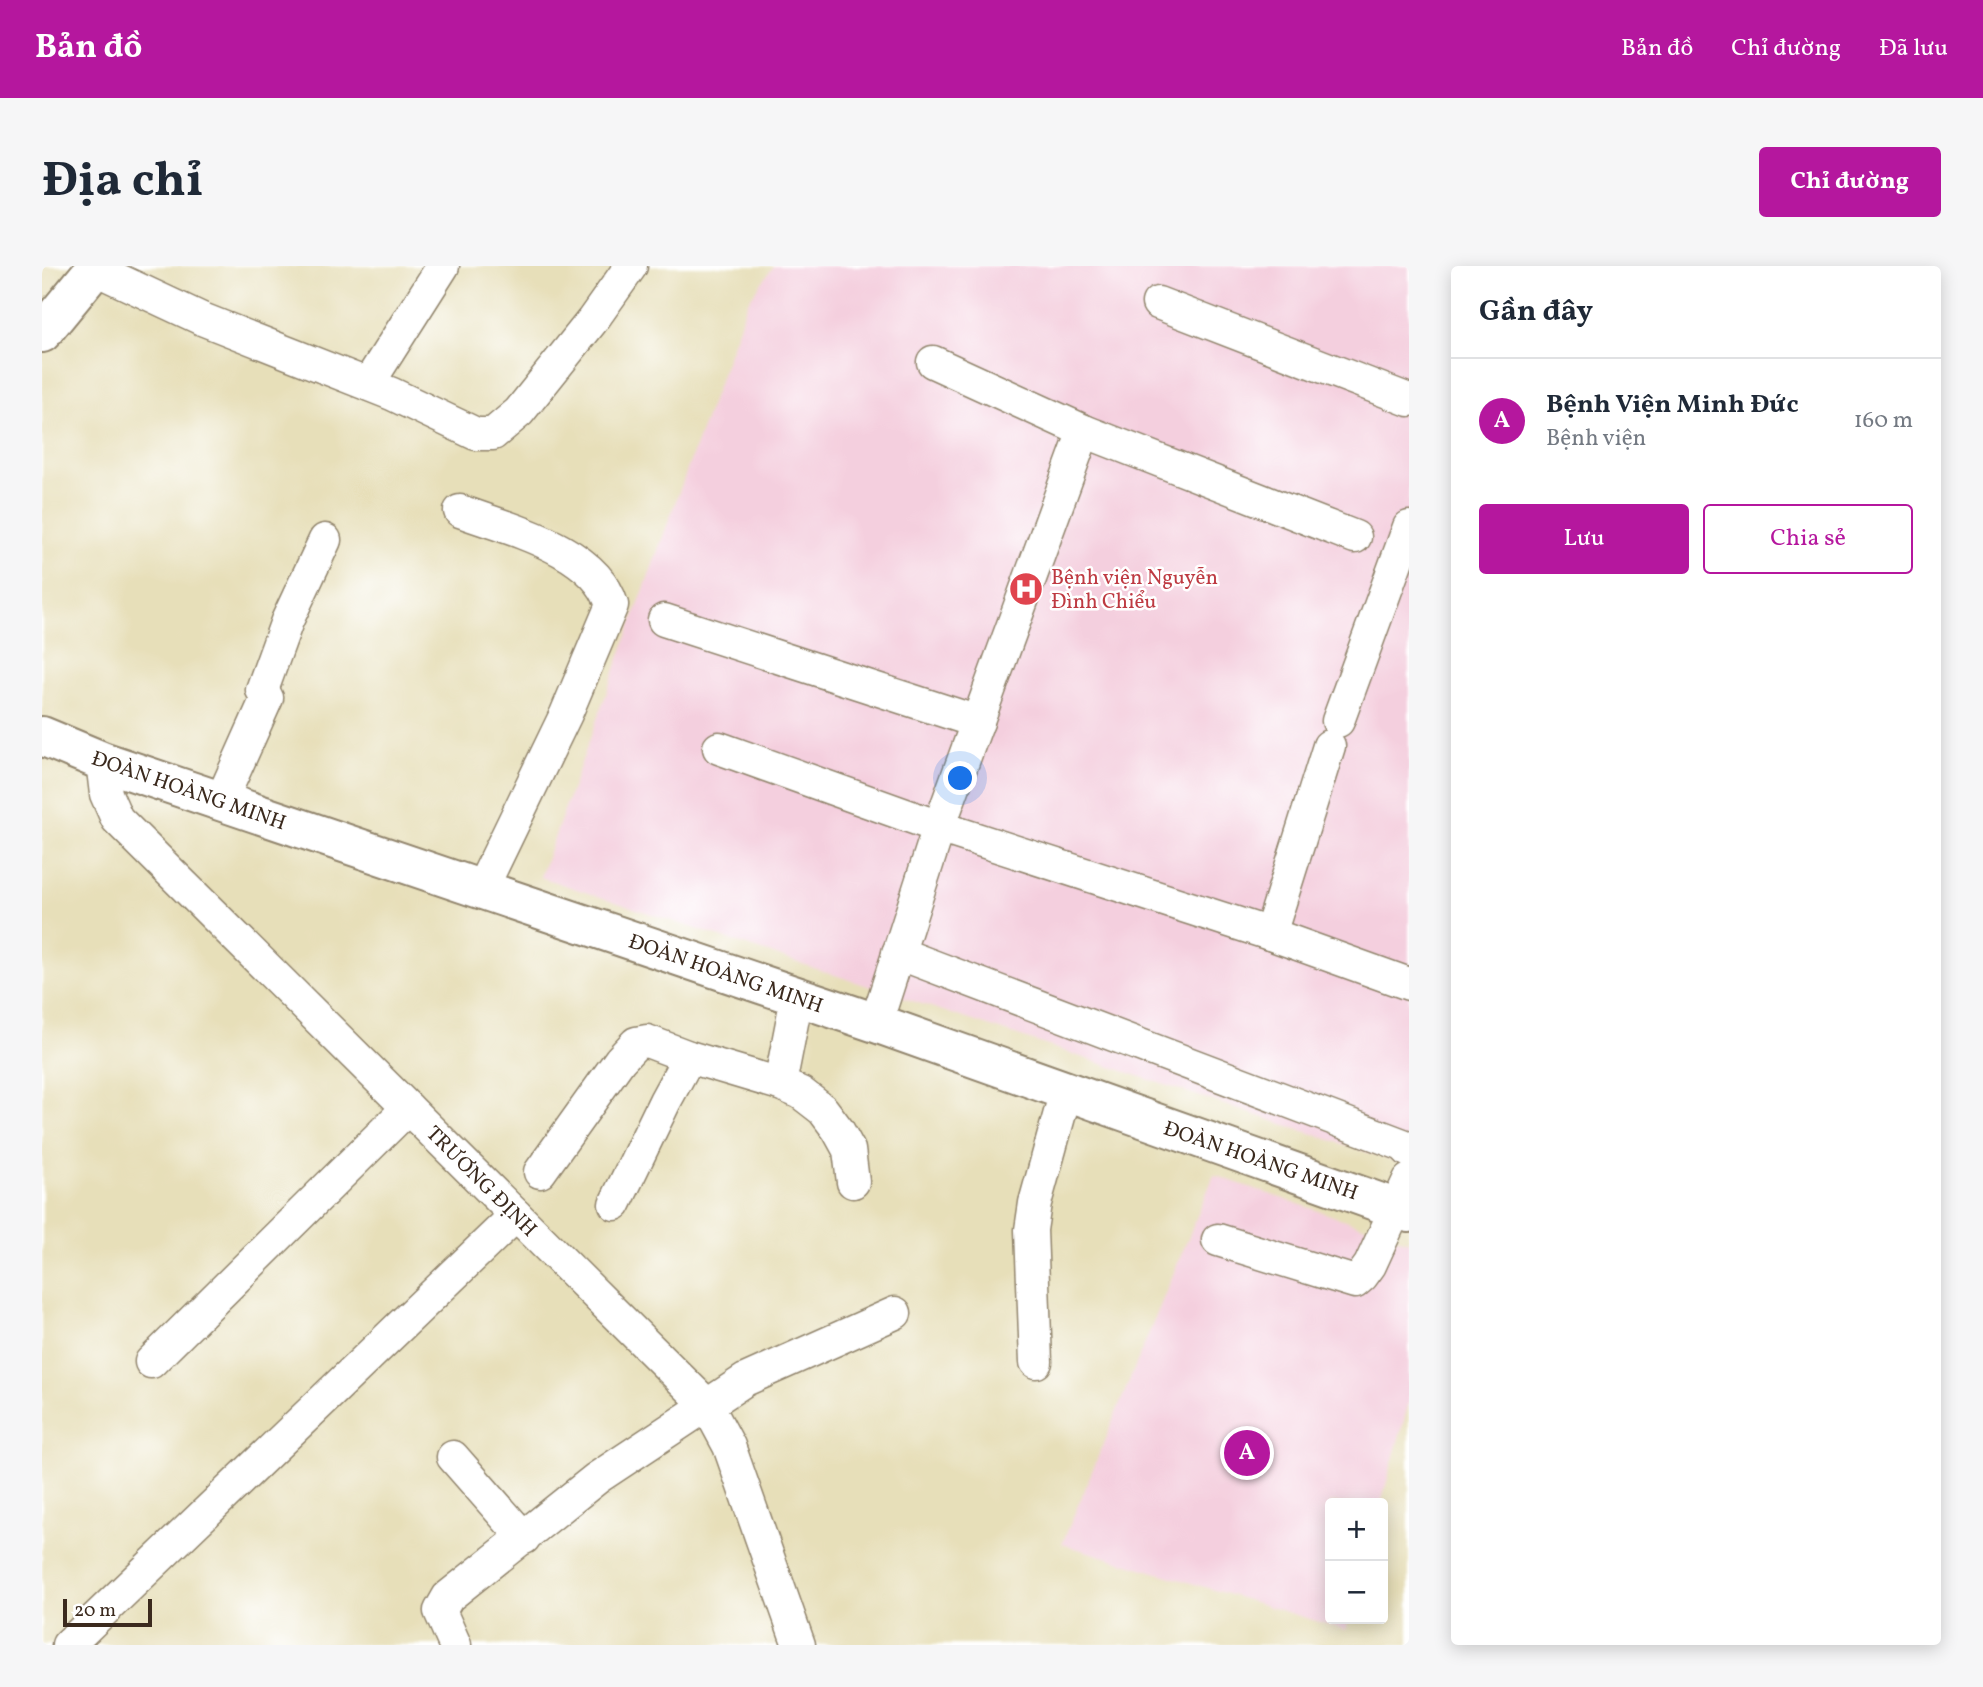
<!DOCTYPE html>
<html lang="vi">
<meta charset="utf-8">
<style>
body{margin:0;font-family:Vollkorn,serif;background:#f6f6f7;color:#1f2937}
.controls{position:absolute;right:21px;bottom:21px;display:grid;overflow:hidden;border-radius:7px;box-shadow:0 4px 18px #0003}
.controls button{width:63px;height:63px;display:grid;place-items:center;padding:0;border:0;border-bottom:2px solid #e0e1e3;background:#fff;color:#1f2937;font:35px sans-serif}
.scale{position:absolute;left:21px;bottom:18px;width:89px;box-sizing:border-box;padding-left:7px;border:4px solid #3b2a1e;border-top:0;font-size:19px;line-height:24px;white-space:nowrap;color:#3b2a1e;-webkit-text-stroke:5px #fff;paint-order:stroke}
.you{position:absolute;left:919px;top:513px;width:24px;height:24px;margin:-18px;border:5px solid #fff;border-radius:50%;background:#1a73e8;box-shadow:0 0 0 10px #1a73e833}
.badge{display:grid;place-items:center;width:46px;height:46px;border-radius:50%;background:#b5179e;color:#fff;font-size:23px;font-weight:700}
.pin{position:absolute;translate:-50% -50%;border:4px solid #fff;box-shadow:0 2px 7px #0006}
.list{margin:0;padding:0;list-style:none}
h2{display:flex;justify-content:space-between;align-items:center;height:91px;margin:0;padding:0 28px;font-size:30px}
h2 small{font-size:23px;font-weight:400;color:#747a83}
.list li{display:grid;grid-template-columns:46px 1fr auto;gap:21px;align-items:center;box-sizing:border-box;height:126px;padding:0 28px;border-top:2px solid #e0e1e3}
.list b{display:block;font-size:26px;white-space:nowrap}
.list p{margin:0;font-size:23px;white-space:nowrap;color:#747a83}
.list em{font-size:23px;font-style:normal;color:#747a83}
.actions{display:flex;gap:14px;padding:21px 28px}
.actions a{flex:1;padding:16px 0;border:2px solid #b5179e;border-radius:7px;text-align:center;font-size:24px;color:#b5179e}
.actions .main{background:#b5179e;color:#fff}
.map{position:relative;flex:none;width:1367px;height:1379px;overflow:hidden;border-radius:7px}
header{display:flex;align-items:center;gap:42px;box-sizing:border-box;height:98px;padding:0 35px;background:#b5179e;color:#fff}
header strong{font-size:33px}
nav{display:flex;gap:38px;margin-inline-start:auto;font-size:24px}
.intro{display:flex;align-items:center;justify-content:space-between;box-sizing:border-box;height:168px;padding:0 42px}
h1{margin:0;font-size:49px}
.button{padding:18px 32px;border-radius:7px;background:#b5179e;color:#fff;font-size:24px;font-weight:700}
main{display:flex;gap:42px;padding:0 42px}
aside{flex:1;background:#fff;border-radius:7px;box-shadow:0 4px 18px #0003}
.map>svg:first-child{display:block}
.built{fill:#f4cfde}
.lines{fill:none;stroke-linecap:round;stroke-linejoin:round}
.minor-casing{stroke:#91846c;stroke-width:35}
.major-casing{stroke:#91846c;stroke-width:42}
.minor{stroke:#fff;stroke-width:32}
.major{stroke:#fff;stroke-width:38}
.labels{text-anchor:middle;stroke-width:5;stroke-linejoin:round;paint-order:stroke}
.health-label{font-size:21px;fill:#be3a42;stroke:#fff;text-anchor:start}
.street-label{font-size:21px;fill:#3b2a1e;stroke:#fff}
</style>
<header>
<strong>Bản đồ</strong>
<nav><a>Bản đồ</a><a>Chỉ đường</a><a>Đã lưu</a></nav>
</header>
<div class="intro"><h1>Địa chỉ</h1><a class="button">Chỉ đường</a></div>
<main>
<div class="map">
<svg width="1367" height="1379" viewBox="0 0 1367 1379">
<rect width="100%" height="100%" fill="#fff"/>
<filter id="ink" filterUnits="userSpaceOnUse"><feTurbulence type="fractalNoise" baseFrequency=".0143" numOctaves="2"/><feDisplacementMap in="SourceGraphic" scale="14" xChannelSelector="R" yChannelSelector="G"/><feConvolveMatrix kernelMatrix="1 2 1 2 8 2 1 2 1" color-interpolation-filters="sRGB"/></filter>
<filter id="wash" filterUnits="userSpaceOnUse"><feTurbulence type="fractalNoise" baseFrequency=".00686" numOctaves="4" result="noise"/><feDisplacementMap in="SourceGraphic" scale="28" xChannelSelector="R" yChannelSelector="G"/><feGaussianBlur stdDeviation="1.57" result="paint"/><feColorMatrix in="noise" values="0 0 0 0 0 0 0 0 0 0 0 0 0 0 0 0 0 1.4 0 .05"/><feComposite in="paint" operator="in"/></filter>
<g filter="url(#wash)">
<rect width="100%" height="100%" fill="#e7dfb9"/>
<g class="built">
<path d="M732,0h635v900l-869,-289 208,-576z"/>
<path d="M1172,909l195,67v160l-28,101h-51v116h19l-3,11 -284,-86z"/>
</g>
</g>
<g filter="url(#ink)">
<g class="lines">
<g class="minor-casing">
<g id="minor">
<path d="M53,3l107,50 190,75 84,40h17l26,-22 73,-91 39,-55"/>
<path d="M1116,37l251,97"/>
<path d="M891,96l151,69 271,106"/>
<path d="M326,118l75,-118"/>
<path d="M418,245c49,18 135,38 152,94l-46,109 -85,176"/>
<path d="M622,354l314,102"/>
<path d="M1296,455l71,-194"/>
<path d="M677,482l220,79 331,107 139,50"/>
<path d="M60,495l4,33 11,25 590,586 22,41 70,199"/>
<path d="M179,535l46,-103 -5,-8 25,-69 38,-81"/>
<path d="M1228,668l59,-188"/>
<path d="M856,687l505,192 6,6"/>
<path d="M834,757l63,-196 145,-396"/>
<path d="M738,818l21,9 22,17 15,20 11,20 4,32"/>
<path d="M498,906l80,-112 16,-17 11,-2 42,16"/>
<path d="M573,938l50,-103 24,-44 91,27 17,-87"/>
<path d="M1176,974l137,42 7,-6 8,-11 39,-85"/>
<path d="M109,1096l257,-254"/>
<path d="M994,1096l-5,-132 4,-27 31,-112"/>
<path d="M411,1191l71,81"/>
<path d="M26,1379l448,-430"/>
<path d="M413,1379l-15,-34 8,-14 149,-119 148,-98 150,-67"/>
</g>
</g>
<g class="major-casing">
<g id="major">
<path d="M0,67l55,-67"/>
<path d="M0,470l60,25 774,262 533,190"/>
</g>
</g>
<use href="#minor" class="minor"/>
<use href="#major" class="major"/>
</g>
</g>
<defs>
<g id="hospital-disc" transform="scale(1.75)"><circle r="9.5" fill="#e0444e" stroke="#fff"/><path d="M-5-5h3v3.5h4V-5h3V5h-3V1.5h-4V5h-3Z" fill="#fff"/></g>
</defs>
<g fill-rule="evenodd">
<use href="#hospital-disc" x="984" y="323"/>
</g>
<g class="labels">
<g class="health-label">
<text x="1009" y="318">Bệnh viện Nguyễn<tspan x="1009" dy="24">Đình Chiểu</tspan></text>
</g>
<g class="street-label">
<text transform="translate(147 524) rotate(19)" y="7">ĐOÀN HOÀNG MINH</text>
<text transform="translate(684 707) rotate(19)" y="7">ĐOÀN HOÀNG MINH</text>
<text transform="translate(1219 894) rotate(19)" y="7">ĐOÀN HOÀNG MINH</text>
<text transform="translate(440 915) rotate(45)" y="7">TRƯƠNG ĐỊNH</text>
</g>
</g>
</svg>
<div class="controls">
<button>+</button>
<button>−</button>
</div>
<div class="scale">20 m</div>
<div class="you"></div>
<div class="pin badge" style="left:1205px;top:1187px">A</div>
</div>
<aside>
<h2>Gần đây<small></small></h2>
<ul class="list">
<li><span class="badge">A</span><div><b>Bệnh Viện Minh Đức</b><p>Bệnh viện</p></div><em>160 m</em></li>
</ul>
<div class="actions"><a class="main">Lưu</a><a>Chia sẻ</a></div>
</aside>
</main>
